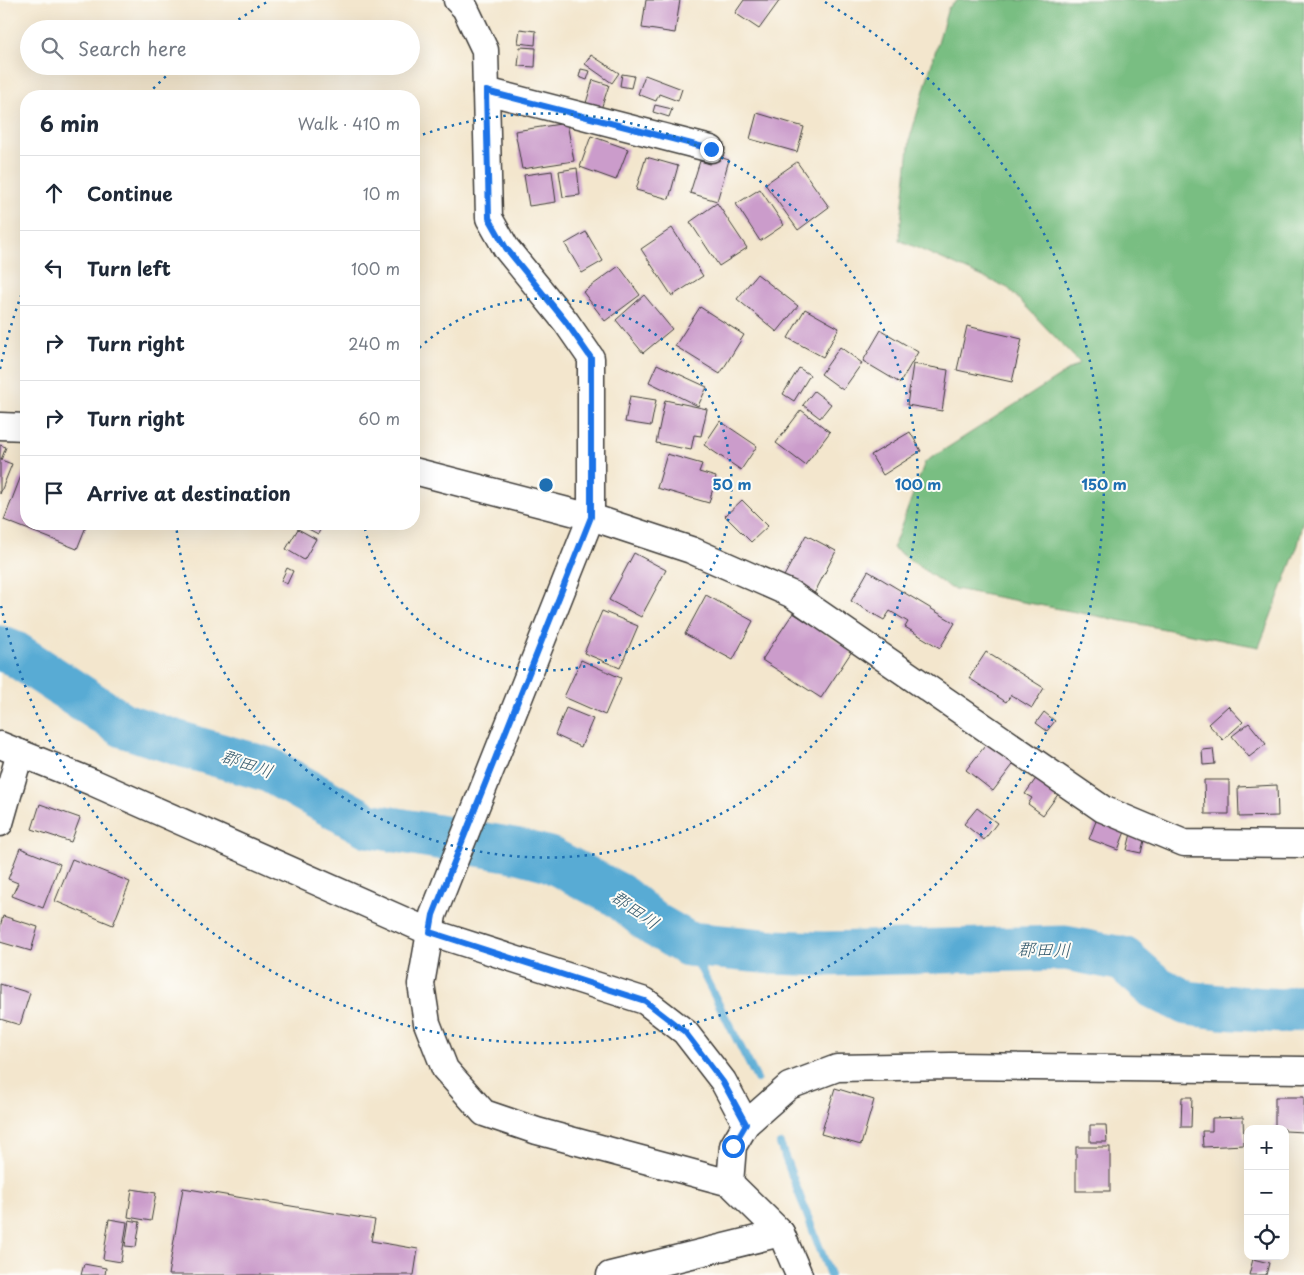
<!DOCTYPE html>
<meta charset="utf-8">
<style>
body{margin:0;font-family:"Playpen Sans","Klee One",sans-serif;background:#f6f6f7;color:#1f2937}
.controls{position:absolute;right:15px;bottom:15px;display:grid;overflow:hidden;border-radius:10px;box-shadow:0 5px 20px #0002}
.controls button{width:45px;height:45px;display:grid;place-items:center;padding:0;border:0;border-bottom:1px solid #e0e1e3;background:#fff;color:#1f2937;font:25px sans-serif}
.stop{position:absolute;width:15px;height:15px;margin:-11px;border:4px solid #1a73e8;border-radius:50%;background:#fff}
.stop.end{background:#1a73e8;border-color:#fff;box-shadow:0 1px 5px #0008}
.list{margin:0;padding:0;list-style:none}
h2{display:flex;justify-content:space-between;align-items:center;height:65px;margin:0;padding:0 20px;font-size:21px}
h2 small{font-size:16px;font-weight:400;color:#747a83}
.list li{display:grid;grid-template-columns:32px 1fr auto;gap:15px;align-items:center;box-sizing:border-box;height:75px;padding:0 20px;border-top:1px solid #e0e1e3}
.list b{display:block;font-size:19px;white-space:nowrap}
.list em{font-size:16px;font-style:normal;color:#747a83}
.icon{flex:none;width:28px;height:28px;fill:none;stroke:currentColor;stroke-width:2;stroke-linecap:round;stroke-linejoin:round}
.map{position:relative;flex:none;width:1304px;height:1275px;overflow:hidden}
.search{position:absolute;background:#fff;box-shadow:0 5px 20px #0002;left:20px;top:20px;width:400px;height:55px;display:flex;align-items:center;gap:12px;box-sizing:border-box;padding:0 18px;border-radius:28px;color:#747a83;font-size:19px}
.panel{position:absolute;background:#fff;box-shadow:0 5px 20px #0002;left:20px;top:90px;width:400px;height:440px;border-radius:20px}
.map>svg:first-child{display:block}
.forest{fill:#79be82;stroke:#4a6d4f}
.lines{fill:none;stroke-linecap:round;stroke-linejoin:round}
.stream{stroke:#59abd4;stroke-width:8}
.river{stroke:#59abd4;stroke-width:45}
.building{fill:#cb9ccb}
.minor-casing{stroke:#3c3a37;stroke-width:29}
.minor{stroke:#fff;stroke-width:26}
.route{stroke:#1a73e8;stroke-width:6}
.ring{fill:none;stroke:#1f6fb2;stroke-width:2.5;stroke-dasharray:2.5 5}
.labels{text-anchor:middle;stroke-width:4;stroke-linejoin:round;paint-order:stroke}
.water-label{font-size:18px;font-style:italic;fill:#375c6f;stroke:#fdfcf7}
.centre{fill:#1f6fb2;stroke:#fdfcf7;stroke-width:2.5}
.ring-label{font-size:15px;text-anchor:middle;font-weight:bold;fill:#1f6fb2;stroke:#fdfcf7;stroke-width:4;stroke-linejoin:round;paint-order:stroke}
</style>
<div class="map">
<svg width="1304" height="1275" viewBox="0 0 1304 1275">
<rect width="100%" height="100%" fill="#fdfcf7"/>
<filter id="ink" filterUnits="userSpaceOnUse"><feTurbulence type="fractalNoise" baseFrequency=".02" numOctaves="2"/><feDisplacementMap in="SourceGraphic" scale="10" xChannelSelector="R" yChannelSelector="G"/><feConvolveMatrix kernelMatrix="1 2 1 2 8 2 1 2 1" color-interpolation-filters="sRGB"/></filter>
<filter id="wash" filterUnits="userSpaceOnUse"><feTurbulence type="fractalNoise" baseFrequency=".0096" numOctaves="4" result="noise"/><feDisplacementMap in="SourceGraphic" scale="20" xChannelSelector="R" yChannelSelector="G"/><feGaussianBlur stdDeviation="1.12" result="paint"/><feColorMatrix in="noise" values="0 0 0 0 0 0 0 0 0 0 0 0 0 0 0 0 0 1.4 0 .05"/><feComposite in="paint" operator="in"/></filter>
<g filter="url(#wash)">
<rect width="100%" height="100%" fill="#f3e6cd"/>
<path class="forest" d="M958,0h346v519l-6,26 -39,102 -309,-59 -57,-40 32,-86 155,-99 -72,-75 -109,-48 11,-102 38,-130z"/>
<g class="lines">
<g class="stream">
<path d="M688,944l69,135"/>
<path d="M780,1144l50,131"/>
</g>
<path class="river" d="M0,648l15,6 108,71 64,21 82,24 99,55 151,26 30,8 69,36 37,30 33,19 86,8 50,2 241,-6 58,11 32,28 32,16 33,4 64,4 20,-5"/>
</g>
<g id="blocks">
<g class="building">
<path d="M646,0h34l-5,33 -33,-5z"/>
<path d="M744,0h36l-21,29 -24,-16z"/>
<path d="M520,29l16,2 -1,14 -17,-2z"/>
<path d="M520,47l16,1 -1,19 -17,-1z"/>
<path d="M591,55l28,18 -7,10 -27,-19z"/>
<path d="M581,69l9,2 -3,9 -8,-3z"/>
<path d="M622,74l12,2 -3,12 -11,-2z"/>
<path d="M645,75l37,14 -4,12 -19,-7 -3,7 -18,-7z"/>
<path d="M593,80l16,5 -8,24 -15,-6z"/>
<path d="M655,105l17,4 -3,8 -16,-5z"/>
<path d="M757,113l47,14 -7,25 -47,-13z"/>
<path d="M567,123l7,38 -52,8 -7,-38z"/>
<path d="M591,136l37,13 -12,31 -36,-13z"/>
<path d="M713,155l16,5 -12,41 -27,-8 10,-32 10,3z"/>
<path d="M646,157l32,9 -9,33 -33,-9z"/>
<path d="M797,162l32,45 -31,23 -33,-46z"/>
<path d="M577,168l3,27 -17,2 -4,-26z"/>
<path d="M552,171l4,31 -27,4 -5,-31z"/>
<path d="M760,189l24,36 -24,16 -24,-37z"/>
<path d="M717,203l30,45 -28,18 -29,-44z"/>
<path d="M672,228l31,48 -31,20 -31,-47z"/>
<path d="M586,232l17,29 -21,12 -17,-29z"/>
<path d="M619,266l21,29 -35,26 -22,-29z"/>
<path d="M757,274l41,32 -21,26 -40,-33z"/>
<path d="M644,295l28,34 -29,24 -27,-33z"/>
<path d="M700,307l44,28 -24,39 -45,-28z"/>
<path d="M805,309l34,19 -16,29 -35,-19z"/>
<path d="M967,326l55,13 -10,43 -55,-12z"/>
<path d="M881,330l37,22 -18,31 -37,-22z"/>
<path d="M840,347l22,16 -19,27 -22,-16z"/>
<path d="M657,364l50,23 -9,19 -49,-24z"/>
<path d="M913,364l35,6 -6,41 -35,-6z"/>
<path d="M799,368l11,7 -16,26 -11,-7z"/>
<path d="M814,391l17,13 -11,14 -17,-13z"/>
<path d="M630,396l26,4 -5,26 -26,-4z"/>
<path d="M665,400l42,9 -6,27 -7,-1 -3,15 -35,-7z"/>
<path d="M801,410l29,22 -25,33 -29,-22z"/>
<path d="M720,421l37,25 -16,24 -37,-25z"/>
<path d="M910,432l11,19 -38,24 -12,-20z"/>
<path d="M0,445l6,2 -5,13 11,4 -12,30z"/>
<path d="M667,454l35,10 -3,8 17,5 -7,26 -52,-15z"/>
<path d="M26,463v61h61l-10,25 -73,-29z"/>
<path d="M742,500l26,26 -17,16 -26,-26z"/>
<path d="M299,524h24l-5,10z"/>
<path d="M298,529l18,10 -12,21 -18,-11z"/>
<path d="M806,535l30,16 -22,43 -31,-16z"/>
<path d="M634,553l32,17 -25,47 -32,-17z"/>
<path d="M287,568l6,3 -6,13 -6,-3z"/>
<path d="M868,571l87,52 -15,25 -35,-21 3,-5 -18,-11 -6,9 -33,-19z"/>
<path d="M706,595l47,26 -20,39 -48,-26z"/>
<path d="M602,611l36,15 -18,42 -36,-15z"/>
<path d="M793,613l59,38 -31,47 -59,-38z"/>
<path d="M986,652l58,36 -12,20 -21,-13 -5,7 -37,-24z"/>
<path d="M581,660l40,18 -16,37 -41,-18z"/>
<path d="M1228,706l15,16 -20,18 -15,-16z"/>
<path d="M566,708l27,11 -12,28 -26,-12z"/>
<path d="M1044,712l11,9 -8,10 -11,-8z"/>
<path d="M1249,723l17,21 -17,13 -17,-21z"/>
<path d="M992,737l27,20 -26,34 -27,-21z"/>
<path d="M1213,749l2,15 -12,1 -1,-15z"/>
<path d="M1040,773l22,16 -19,26 -15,-11 4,-6 -7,-4z"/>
<path d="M1204,780h25v34h-24z"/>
<path d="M1277,785l1,31 -39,1 -1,-30z"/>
<path d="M40,804l40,14 -9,24 -39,-13z"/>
<path d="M977,808l20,15 -13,17 -20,-16z"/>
<path d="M1098,816l29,10 -9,24 -29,-11z"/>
<path d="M1132,829l14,3 -5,21 -14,-3z"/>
<path d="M20,848l40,16 -17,44 -31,-12 6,-13 -10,-4z"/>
<path d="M72,859l58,23 -17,43 -58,-24z"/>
<path d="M3,916l35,11 -7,24 -31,-9v-15z"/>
<path d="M0,984l30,9 -10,32 -20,-6z"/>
<path d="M835,1088l39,12 -13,45 -40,-11z"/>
<path d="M1182,1097h10l-1,30h-10z"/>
<path d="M1275,1097h29v35l-19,-1v-2h-10z"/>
<path d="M1243,1117l1,28 -41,2 -1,-16h10v-13z"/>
<path d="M1090,1125h16l1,17h-17z"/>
<rect x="1076" y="1147" width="34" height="44"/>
<path d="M183,1188l192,32 -4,21 47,8 -4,26h-246z"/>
<path d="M132,1189l24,4 -5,28 -23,-4z"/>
<path d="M109,1219l18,3 -6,40 -18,-3z"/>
<path d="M129,1220l11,2 -4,25 -11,-1z"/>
<path d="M1253,1259l16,4 -3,12h-17z"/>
<path d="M84,1264l22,4 -1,7h-24z"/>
</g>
</g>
</g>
<g filter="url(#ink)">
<use href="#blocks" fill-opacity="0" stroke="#3c3a37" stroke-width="1"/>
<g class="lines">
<g class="minor-casing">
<g id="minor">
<path d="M457,0l8,8 20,42 4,168 17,30 60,74 25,36v159l-158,398 -12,69 6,39 18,46 39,44 53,18 193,52 51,50 18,42"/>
<path d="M486,91l225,58"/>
<path d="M0,426l26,1"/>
<path d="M414,471l177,46 100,33 100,44 312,215 81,34 120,1"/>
<path d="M0,745l92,37 338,150 215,69 40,31 38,49 23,43"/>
<path d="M0,823l20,-70"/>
<path d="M730,1183l3,-37 13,-22 43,-38 48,-18 114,-2 353,4"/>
<path d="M610,1275l171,-42"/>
</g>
</g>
<use href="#minor" class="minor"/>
</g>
</g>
<g class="lines" filter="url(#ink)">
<path class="route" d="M711,149l-225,-58 3,127 17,30 60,74 25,36v159l-158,398 -3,17 215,69 40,31 38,50 23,42 -13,22"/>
</g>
<g class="ring">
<path d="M414 353A186 186 0 1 1 364 525"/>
<path d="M416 137A372 372 0 1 1 176 524"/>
<path d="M0 369A558 558 0 0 1 25 285M148 94A558 558 0 0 1 176 67M226 28A558 558 0 0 1 267 2M825 2A558 558 0 1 1 0 601"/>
</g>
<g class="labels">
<g class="water-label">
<text transform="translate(247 764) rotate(19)" y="6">郡田川</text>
<text transform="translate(635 910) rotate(35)" y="6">郡田川</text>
<text transform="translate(1044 950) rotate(1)" y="6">郡田川</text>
</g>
</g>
<circle cx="546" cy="485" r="8" class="centre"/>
<g class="ring-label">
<text x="732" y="490">50 m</text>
<text x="918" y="490">100 m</text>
<text x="1104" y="490">150 m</text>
</g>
</svg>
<div class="controls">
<button>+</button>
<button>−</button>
<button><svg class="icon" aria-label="locate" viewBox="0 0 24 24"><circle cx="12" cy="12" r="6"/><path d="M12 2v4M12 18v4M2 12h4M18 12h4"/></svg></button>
</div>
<div class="stop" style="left:733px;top:1146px"></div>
<div class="stop end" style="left:711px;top:149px"></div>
<div class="search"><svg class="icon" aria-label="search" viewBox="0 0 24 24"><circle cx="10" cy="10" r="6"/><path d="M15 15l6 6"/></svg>Search here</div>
<section class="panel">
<h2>6 min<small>Walk · 410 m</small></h2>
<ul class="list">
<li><svg class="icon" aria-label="ahead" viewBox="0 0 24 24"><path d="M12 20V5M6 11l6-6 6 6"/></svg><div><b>Continue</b></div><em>10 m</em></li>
<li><svg class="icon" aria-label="left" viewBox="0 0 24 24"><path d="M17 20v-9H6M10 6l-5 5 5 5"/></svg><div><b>Turn left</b></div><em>100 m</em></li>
<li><svg class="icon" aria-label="right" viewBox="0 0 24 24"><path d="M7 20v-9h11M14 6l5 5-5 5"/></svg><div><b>Turn right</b></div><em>240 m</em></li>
<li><svg class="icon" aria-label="right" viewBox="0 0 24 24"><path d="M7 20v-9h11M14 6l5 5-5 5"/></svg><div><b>Turn right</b></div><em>60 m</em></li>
<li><svg class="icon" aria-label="arrive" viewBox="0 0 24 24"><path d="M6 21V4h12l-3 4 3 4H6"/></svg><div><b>Arrive at destination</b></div></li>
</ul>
</section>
</div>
